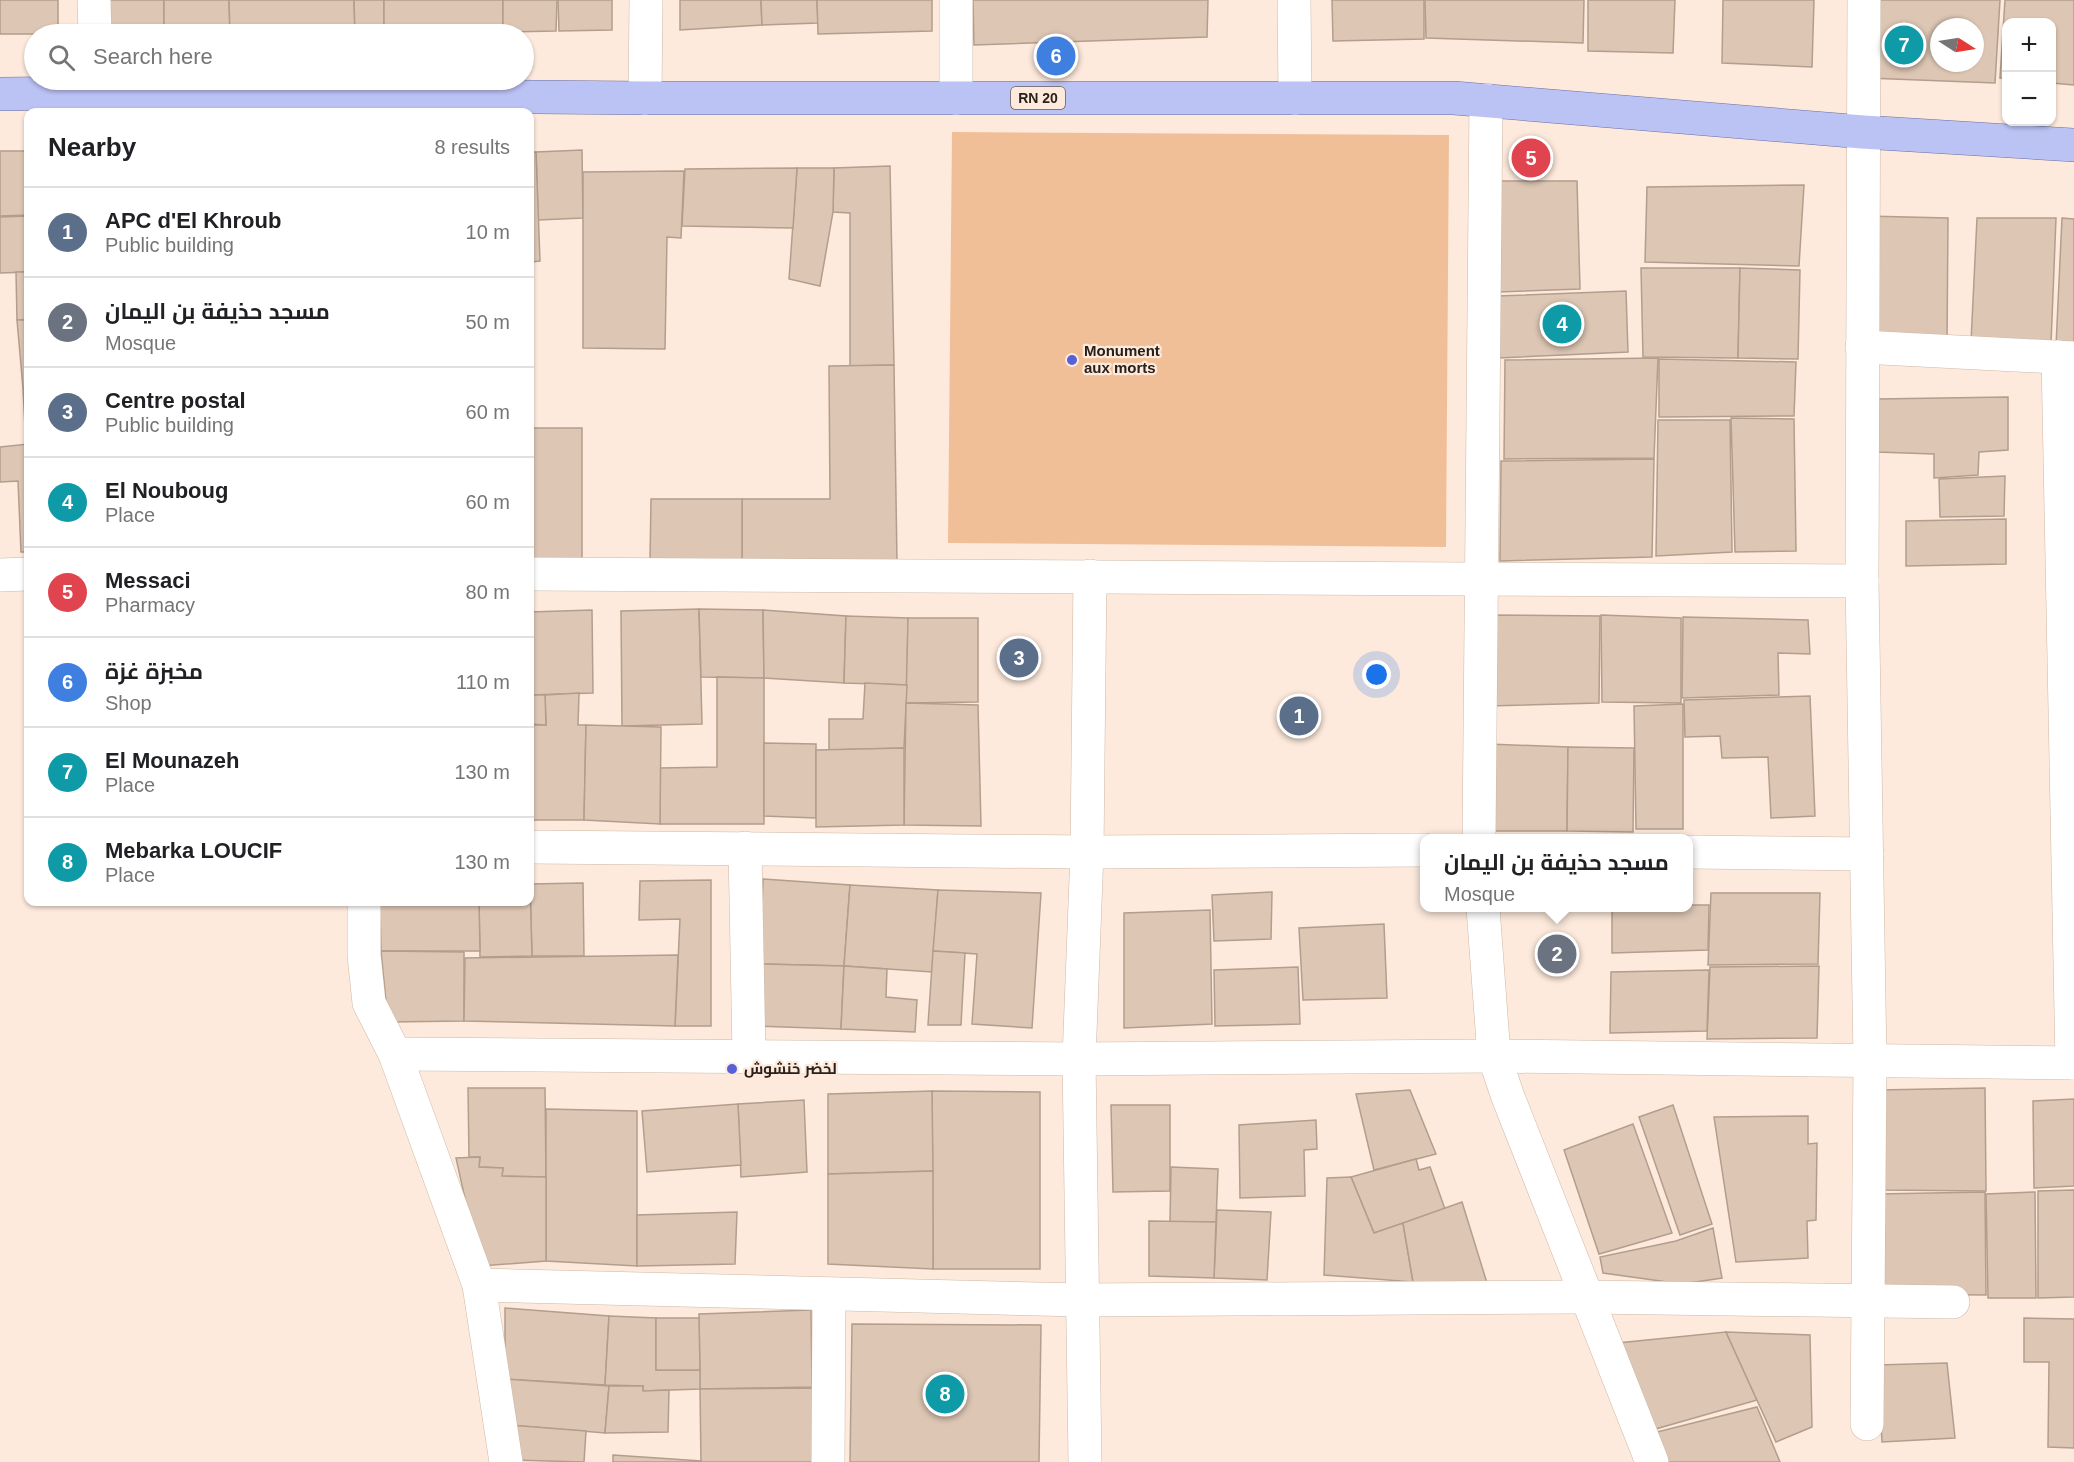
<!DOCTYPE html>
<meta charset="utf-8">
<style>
body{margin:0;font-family:Helvetica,Cairo,sans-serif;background:#f2f2f2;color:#202124}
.controls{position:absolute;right:18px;top:18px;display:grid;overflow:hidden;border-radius:12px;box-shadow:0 2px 4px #0004}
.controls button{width:54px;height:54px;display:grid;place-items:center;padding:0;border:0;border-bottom:2px solid #e0e0e0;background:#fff;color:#202124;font:30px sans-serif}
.compass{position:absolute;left:1930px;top:18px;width:54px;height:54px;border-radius:50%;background:#fff;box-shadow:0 2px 4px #0004;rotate:102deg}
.you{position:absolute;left:1377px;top:675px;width:21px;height:21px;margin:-15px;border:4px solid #fff;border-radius:50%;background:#1a73e8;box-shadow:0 0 0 9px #1a73e833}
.badge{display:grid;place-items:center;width:39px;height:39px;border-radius:50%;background:#111827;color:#fff;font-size:20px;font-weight:700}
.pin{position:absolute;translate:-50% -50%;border:3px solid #fff;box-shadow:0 2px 6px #0006}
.popup{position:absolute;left:1420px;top:834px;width:273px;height:78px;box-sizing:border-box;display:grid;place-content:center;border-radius:12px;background:#fff;filter:drop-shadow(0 2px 4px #0005);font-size:20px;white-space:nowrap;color:#757577}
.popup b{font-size:22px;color:#202124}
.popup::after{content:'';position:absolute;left:50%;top:100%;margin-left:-12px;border:12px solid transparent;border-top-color:#fff}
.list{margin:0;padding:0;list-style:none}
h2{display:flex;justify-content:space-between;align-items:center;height:78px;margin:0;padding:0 24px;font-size:26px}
h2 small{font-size:20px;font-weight:400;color:#757577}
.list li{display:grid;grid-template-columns:39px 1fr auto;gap:18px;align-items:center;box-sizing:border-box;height:90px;padding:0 24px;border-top:2px solid #e0e0e0}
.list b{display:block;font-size:22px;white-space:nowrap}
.list p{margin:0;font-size:20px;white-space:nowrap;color:#757577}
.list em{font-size:20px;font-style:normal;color:#757577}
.icon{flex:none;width:33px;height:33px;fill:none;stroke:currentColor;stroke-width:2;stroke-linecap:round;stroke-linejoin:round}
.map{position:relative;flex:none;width:2074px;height:1462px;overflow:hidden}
.search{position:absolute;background:#fff;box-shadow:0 2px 4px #0004;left:24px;top:24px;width:510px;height:66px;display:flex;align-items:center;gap:15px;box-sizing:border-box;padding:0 21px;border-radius:33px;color:#757577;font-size:22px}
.panel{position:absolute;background:#fff;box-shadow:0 2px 4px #0004;left:24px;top:108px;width:510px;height:798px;border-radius:12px}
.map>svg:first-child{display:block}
.green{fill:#f1bf97}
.building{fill:#ddc6b4;stroke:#b39d8c;stroke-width:1.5;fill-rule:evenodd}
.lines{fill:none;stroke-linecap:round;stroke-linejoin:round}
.street-casing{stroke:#ceb8a6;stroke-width:34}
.primary-casing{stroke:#6a6fa3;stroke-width:34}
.street{stroke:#fff;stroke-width:33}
.primary{stroke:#bbc2f4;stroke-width:33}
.poi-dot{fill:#5860d7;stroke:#fdeadc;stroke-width:2}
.labels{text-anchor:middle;stroke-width:4.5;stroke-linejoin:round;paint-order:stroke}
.shield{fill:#fdeadc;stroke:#695d54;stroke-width:1.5}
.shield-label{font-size:14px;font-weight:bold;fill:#29201a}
.poi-label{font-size:15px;font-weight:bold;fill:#29201a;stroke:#fdeadc;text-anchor:start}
</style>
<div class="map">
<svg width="2074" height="1462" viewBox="0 0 2074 1462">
<rect width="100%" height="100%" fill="#fdeadc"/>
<path class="green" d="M952,132l497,3 -3,412 -498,-4z"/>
<g class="building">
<rect x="0" y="0" width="58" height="34"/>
<rect x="109" y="0" width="55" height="34"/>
<path d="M164,0h65l1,34h-66z"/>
<path d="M229,0h125l1,34h-125z"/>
<path d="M354,0h30v34h-29z"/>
<path d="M384,0h119v32l-119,2z"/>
<path d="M503,0h54l-1,31 -53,1z"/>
<path d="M558,0h54v30l-53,1z"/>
<path d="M680,0h81l1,25 -82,5z"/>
<path d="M761,0h56l1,23 -56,2z"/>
<path d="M817,0h115v31l-114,3z"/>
<path d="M973,0h235l-1,37 -233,8z"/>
<path d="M1332,0h92v39l-91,2z"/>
<path d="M1425,0h159l-1,43 -157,-5z"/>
<path d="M1588,0h87l-2,53 -85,-2z"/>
<path d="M1723,0h91l-2,67 -90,-4z"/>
<path d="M1869,0h131l-5,83 -128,-5zM1939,27h36v36h-36z"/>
<path d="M2005,0h69v85l-22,-2v-61h-46v56h-6z"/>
<path d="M582,150l1,68 -45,2 -2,-68z"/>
<path d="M0,151h28v64l-28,1z"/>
<path d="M536,152l4,109 -10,1v-109z"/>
<path d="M890,166l4,199 -44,1v-153l-17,-1 1,-44z"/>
<path d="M797,168h37l-1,44 -13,74 -31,-7z"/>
<path d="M797,168l-4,60 -111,-2 3,-57z"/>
<path d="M684,171l-3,67 -14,-1 -2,112 -82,-1v-176z"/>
<path d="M1496,181h81l3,108 -82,3z"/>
<path d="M1804,185l-5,81 -154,-4 2,-75z"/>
<path d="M28,216v56l-28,1v-56z"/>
<path d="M1866,216l82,2 -1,125 -80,-2z"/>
<path d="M1977,218h79l-5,126 -80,-2z"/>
<path d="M2062,218l12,1v128l-18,-1z"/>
<path d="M1641,268h99l-2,90 -95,-1z"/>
<path d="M1740,268l60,2 -2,89 -60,-1z"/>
<path d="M16,272h12v48h-11z"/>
<path d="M1626,291l2,61 -130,6 -1,-62z"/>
<path d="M17,320h11v68h-5z"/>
<path d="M1658,358l-4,100 -150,1 1,-99z"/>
<path d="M1659,359l137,3 -2,54 -135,1z"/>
<path d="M894,365l3,198 -155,-3v-61h88l-1,-133z"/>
<path d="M28,388v56h-2l-3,-55z"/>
<path d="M2008,397v53l-29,2 -1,23 -44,3v-24l-57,-2v-53z"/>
<path d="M1731,418l63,1 2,132 -61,1z"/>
<path d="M1658,420h72l2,132 -76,4z"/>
<path d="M530,428h52v132l-52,-1z"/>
<path d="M28,444v108h-7l-3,-71 -18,1v-35z"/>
<path d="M1654,459l-2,98 -152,4 1,-100z"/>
<path d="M2005,476l-1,40 -64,1 -1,-38z"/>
<path d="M651,499h91v61l-92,1z"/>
<path d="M2006,519v45l-100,2v-45z"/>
<path d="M699,609l3,115 -80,2 -1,-115z"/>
<path d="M699,609l64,1 1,68 -63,-1z"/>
<path d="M592,610l1,83 -63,2v-83z"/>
<path d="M763,610l83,6 -2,67 -80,-5z"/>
<path d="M1487,615l113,1 -1,87 -111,3z"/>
<path d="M1601,615l80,3v85l-79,-1z"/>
<path d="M846,616l62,2 -1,67 -63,-2z"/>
<path d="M1683,617l125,3 2,34 -32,-1 1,42 -97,3z"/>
<path d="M908,618h70v84l-72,1z"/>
<path d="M717,677l47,1v146h-104v-56l57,-1z"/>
<path d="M865,683l42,2 -3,63 -75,2v-31h34z"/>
<path d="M579,693l-1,32h8l-2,95h-54l1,-95h15l-1,-30z"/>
<path d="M530,695h15l1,30 -16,-1z"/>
<path d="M1810,696l5,120 -44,2 -3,-61 -46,1 -2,-22 -35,1 -1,-37z"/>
<path d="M906,703l72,2 3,121 -77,-1z"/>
<path d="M1683,704v125h-47l-2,-123z"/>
<path d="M530,725h1l-1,95z"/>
<path d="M586,725l75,2 -1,97 -76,-4z"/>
<path d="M764,743l52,1v74l-52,-2z"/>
<path d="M1488,744l80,3 -1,84h-80z"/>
<path d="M1568,747l66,1 -1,84 -66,-1z"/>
<path d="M904,748v77l-88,2v-77z"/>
<path d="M763,879l87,6 -6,81 -84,-2z"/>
<path d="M711,880v146h-36l5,-107 -41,1 1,-39z"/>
<path d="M583,883l1,73h-52l-2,-72z"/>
<path d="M530,885l2,71 -52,1 -1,-55h51z"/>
<path d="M850,885l88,5 -6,82 -88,-6z"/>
<path d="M938,890l103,3 -9,135 -60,-4 5,-70 -44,-3z"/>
<path d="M1272,892l-1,47 -57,2 -2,-46z"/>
<path d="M1711,893h109l-2,71 -110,1z"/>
<path d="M380,902h99l1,49h-99z"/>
<path d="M1689,905h20l-1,45 -96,3v-45h77z"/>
<path d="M1210,910l2,114 -88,4v-115z"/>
<path d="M1384,924l3,74 -84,2 -4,-72z"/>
<path d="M381,951l83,1v69l-76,1z"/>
<path d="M933,951l32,2 -4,72h-33z"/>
<path d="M678,955l-3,71 -211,-5 1,-63z"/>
<path d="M760,964l84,2 -3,63 -84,-3z"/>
<path d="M844,966l43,3 -1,28 31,3 -2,32 -74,-3z"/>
<path d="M1819,966l-2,72 -110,1 3,-72z"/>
<path d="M1298,967l2,57 -85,2 -1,-56z"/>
<path d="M1709,970l-2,61 -97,2 1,-61z"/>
<path d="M468,1088h77l1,89 -44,-1 1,-8 -24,-1 1,-10h-11z"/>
<path d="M1985,1088l1,103 -108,-1v-100z"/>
<path d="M1410,1090l26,64 -62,16 -18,-76z"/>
<path d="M932,1091l108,1v177h-107z"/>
<path d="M932,1091l1,80 -105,3v-80z"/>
<path d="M2074,1099v87l-40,2 -1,-87z"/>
<path d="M804,1100l3,72 -66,5 -3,-73z"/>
<path d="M738,1104l3,61 -94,7 -5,-61z"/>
<path d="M1111,1105h59v86l-57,1z"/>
<path d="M1673,1105l39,119 -32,11 -41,-118z"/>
<path d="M546,1109l91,2v155l-91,-5z"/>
<path d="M1808,1116v28l9,-1 -1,77 -9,1 1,37 -72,4 -22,-145z"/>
<path d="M1316,1120l1,29 -13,1 1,46 -65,2 -1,-73z"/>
<path d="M1633,1124l39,109 -73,21 -35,-104z"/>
<path d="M480,1157l-1,10 24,1 -1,8 44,1v84l-66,5 -24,-108z"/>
<path d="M1416,1159l3,11 11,-3 15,42 -71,24 -23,-56z"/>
<path d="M1171,1167l47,2 -2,53h-46z"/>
<path d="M933,1171v98l-105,-5v-90z"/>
<path d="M1351,1177l23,56 29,-10 10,59 -89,-7 3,-97z"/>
<path d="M2074,1190v107l-36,1v-107z"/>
<path d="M1985,1192l1,103 -107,-1 -2,-100z"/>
<path d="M2035,1192l1,106h-48l-2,-104z"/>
<path d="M1462,1202l25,81 -74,-1 -10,-59z"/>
<path d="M1217,1210l54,2 -4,68 -53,-2z"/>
<path d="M737,1212l-2,52 -98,2v-51z"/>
<path d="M1149,1221l67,1 -2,56 -65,-2z"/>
<path d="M1713,1228l9,50 -40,6 -79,-11 -3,-16 76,-16z"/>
<path d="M505,1308l104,8 -4,69 -100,-6z"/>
<path d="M811,1310l1,77 -112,2 -1,-75z"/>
<path d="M609,1316l47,2v52h44v19l-57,2v-5l-38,-1z"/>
<path d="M656,1318h43l1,52h-44z"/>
<path d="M2024,1318l50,1v129l-26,-1 1,-85h-25z"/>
<path d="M852,1324l189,1 -2,137h-189z"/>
<path d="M1726,1332l31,68 -105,30 -34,-87z"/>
<path d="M1726,1332l84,3 2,92 -36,15z"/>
<path d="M1947,1363l8,75 -73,4 -4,-77z"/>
<path d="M505,1379l104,7 -4,47 -96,-8z"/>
<path d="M609,1386h34v5l26,-1 -1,42 -63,1z"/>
<path d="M813,1388v74h-112l-1,-73z"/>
<path d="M1757,1407l23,55h-116l-11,-29z"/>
<path d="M509,1425l77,6 -2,31 -71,-2z"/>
<path d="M613,1455l88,6v1h-88z"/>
</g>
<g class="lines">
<g class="street-casing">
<g id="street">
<path d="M94,0l1,34"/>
<path d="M1294,0l1,98"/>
<path d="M1864,0l-2,581 8,480 -3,363"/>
<path d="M645,98l1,-98"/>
<path d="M956,98v-98"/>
<path d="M1862,347l212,11"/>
<path d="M2058,357l14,706"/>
<path d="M530,574l1332,7"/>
<path d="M0,575l28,-1"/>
<path d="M1479,838l7,-738"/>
<path d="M530,847l557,5 338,-2"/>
<path d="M745,848l4,207"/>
<path d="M1689,852l178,2"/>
<path d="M364,902v53l5,48 26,51 84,231 27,177"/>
<path d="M1483,908l11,148 14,41 144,365"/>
<path d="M395,1054l684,5 415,-3 580,7"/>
<path d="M479,1285l602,15 505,-3 367,5"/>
<path d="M828,1462l1,-166"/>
<path d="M1085,1462l-6,-403 8,-207 3,-276"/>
</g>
</g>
<g class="primary-casing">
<path id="primary" d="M0,94l95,-1 550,5h809l409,34 211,13"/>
</g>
<use href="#street" class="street"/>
<use href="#primary" class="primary"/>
</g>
<g class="poi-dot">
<circle cx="1072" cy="360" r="6"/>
<circle cx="732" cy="1069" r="6"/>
</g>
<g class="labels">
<rect class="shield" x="1011" y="87" width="54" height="22" rx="4.5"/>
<g class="shield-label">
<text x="1038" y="103">RN 20</text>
</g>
<g class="poi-label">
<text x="1084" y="356">Monument<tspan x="1084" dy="17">aux morts</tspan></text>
<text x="744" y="1074">لخضر خنشوش</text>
</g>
</g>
</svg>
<div class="controls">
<button>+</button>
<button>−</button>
</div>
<svg class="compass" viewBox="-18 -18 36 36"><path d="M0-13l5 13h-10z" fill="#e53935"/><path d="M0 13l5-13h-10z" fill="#757577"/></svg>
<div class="you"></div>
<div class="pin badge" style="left:1299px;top:716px;background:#5c6f8a">1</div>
<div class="pin badge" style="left:1557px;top:954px;background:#6b7280">2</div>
<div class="popup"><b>مسجد حذيفة بن اليمان</b>Mosque</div>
<div class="pin badge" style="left:1019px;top:658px;background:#5c6f8a">3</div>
<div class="pin badge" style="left:1562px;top:324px;background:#0f9aa8">4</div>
<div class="pin badge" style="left:1531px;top:158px;background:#e0444e">5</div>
<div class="pin badge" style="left:1056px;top:56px;background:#3f7fe0">6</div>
<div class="pin badge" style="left:1904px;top:45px;background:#0f9aa8">7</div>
<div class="pin badge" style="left:945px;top:1394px;background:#0f9aa8">8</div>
<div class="search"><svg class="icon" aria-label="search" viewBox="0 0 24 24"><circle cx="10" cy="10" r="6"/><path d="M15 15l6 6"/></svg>Search here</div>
<section class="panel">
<h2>Nearby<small>8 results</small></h2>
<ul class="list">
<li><span class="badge" style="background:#5c6f8a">1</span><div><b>APC d'El Khroub</b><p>Public building</p></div><em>10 m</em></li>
<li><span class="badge" style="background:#6b7280">2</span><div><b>مسجد حذيفة بن اليمان</b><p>Mosque</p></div><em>50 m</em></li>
<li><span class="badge" style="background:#5c6f8a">3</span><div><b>Centre postal</b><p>Public building</p></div><em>60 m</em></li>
<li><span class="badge" style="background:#0f9aa8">4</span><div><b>El Nouboug</b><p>Place</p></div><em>60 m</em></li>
<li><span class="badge" style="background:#e0444e">5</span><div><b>Messaci</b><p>Pharmacy</p></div><em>80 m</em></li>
<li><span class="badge" style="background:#3f7fe0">6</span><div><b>مخبزة غزة</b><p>Shop</p></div><em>110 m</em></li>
<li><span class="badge" style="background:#0f9aa8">7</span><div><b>El Mounazeh</b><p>Place</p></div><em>130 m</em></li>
<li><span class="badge" style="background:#0f9aa8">8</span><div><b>Mebarka LOUCIF</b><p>Place</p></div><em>130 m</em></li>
</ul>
</section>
</div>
